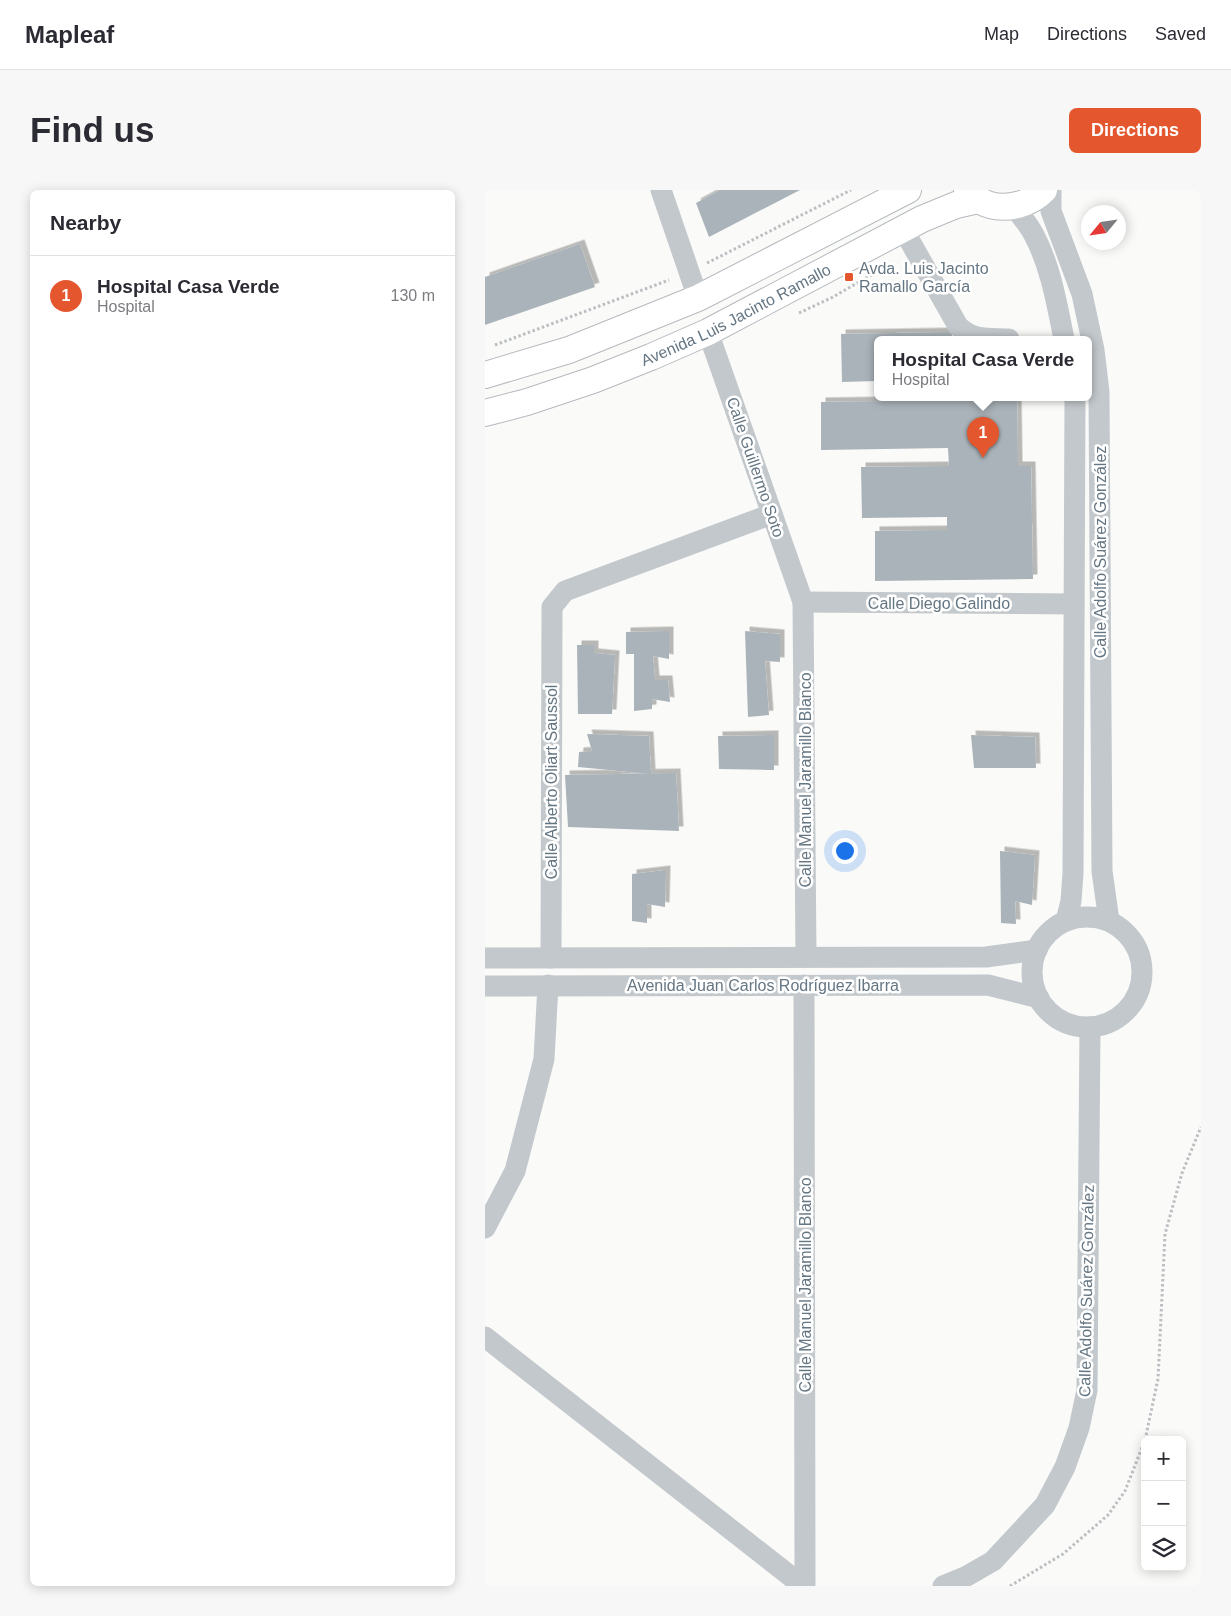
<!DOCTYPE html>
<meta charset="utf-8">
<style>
body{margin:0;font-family:Arial,sans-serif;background:#f7f7f7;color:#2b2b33}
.controls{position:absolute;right:15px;bottom:15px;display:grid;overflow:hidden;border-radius:8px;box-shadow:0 2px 12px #0003}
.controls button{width:45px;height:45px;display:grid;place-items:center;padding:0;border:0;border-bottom:1px solid #e1e1e2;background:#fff;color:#2b2b33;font:25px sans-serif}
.compass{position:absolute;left:596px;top:15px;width:45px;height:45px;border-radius:50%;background:#fff;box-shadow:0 2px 12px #0003;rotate:241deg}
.you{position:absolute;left:359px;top:660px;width:18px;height:18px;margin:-12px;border:4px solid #fff;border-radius:50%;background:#1a73e8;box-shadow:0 0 0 8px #1a73e833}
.badge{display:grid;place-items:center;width:32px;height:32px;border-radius:50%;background:#e4572e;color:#fff;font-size:16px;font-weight:700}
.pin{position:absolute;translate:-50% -41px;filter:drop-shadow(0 1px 2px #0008)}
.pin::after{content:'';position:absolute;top:26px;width:18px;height:15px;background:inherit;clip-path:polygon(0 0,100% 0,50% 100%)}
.popup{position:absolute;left:389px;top:146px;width:218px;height:65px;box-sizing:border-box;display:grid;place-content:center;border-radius:8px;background:#fff;filter:drop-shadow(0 1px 4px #0005);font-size:16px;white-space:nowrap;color:#7c7c81}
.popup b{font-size:19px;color:#2b2b33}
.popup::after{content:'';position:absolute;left:50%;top:100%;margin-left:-10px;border:10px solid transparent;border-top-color:#fff}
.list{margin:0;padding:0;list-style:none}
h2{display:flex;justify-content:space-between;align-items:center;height:65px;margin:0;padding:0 20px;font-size:21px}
h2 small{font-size:16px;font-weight:400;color:#7c7c81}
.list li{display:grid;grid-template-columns:32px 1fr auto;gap:15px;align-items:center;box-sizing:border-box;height:80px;padding:0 20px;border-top:1px solid #e1e1e2}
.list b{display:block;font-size:19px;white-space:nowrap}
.list p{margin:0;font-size:16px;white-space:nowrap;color:#7c7c81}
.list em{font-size:16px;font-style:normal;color:#7c7c81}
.icon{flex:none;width:28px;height:28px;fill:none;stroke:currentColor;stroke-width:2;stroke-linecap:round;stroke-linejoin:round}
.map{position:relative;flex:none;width:716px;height:1396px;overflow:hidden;border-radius:8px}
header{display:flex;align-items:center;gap:30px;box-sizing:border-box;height:70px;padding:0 25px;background:#fff;border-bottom:1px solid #e1e1e2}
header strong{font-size:24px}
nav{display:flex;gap:28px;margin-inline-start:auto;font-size:18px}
.intro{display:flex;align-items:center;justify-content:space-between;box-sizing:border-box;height:120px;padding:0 30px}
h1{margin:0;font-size:35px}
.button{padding:12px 22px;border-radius:8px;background:#e4572e;color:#fff;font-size:18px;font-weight:700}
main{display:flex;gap:30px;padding:0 30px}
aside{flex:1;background:#fff;border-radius:8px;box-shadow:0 2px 12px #0003}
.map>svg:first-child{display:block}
.building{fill:#aab3b9;filter:url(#shadow)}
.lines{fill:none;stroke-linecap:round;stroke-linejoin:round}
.major-casing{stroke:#b5babe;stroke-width:28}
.path{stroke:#bbbfc2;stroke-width:3;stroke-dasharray:2.5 2.5;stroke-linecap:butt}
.minor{stroke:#c3c8cc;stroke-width:21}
.major{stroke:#fff;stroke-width:26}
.poi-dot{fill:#e4572e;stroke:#fff;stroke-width:2}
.labels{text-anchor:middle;stroke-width:5;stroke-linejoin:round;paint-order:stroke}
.poi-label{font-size:16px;fill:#657683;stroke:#fff;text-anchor:start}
.street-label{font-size:16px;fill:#657683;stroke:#fff}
</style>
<header>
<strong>Mapleaf</strong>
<nav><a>Map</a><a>Directions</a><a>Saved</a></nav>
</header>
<div class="intro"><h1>Find us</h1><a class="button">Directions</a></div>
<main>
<aside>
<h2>Nearby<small></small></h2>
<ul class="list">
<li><span class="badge">1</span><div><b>Hospital Casa Verde</b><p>Hospital</p></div><em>130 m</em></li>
</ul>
</aside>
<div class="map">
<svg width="716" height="1396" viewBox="0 0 716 1396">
<defs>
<filter id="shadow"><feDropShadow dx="4.5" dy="-4.5" stdDeviation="0" flood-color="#0004"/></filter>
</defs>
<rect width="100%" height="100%" fill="#fafaf8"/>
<g class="building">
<path d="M235,0h80l-91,47 -13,-34z"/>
<path d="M95,54l15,43 -110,38v-48z"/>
<path d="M467,142v7h-74v42l-36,1 -1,-48z"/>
<path d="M467,207h65l1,69h13l2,113 -158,2v-50l72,-1v-13l-85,1 -1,-51 88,-1 -1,-18 -127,2v-48l131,-2z"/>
<path d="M184,441v28l-16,-3 2,24h13l2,22 -18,-3v10l-18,2v-57h-8v-22z"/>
<path d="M260,441l35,3v28l-15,-1 4,54 -21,2z"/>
<path d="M92,455h17v8l21,2 -3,59h-34z"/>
<path d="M102,544l62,2 2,38 -73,-7 1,-15 13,-1z"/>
<path d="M289,545v35l-55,-1 -1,-33z"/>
<path d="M486,545l64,2 1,31h-62z"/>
<path d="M191,583l3,58 -111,-4 -3,-52z"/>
<path d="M515,661l35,4 -3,50 -17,-4 1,23 -15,-1z"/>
<path d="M181,680l-1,37 -18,-3v19l-15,-2v-47z"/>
</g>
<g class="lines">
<g class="major-casing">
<g id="major">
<path d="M482,0c7,6 14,13 23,15 18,5 41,-1 54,-15"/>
<path d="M0,185l84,-25 129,-52 210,-108"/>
<path id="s1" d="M0,223l42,-11 66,-22 58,-23 57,-25 214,-113 34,-14 22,-5"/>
</g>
</g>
<g class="path">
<path d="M222,73l144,-73"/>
<path d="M314,123l32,-15 51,-29"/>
<path d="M10,155l174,-65"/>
<path d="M660,1250l13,-61 7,-145 17,-61 19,-46"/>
<path d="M525,1396l53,-32 45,-39 17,-24 20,-51"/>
</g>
<g class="minor">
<path d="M176,0l37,108"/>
<path d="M566,0v21l31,83 12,56 5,42 3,479 7,50"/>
<path d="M529,17c7,9 15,18 20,28 17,32 23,70 30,104"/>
<path d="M418,39l55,97c15,15 31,12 51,13"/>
<path d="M223,142l95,270 3,355"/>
<path d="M318,412l271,2"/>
<circle cx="602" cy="782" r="55"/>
<path d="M581,731l5,-20 2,-28 2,-476"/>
<path d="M0,768l501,-1 51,-7"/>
<path d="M66,768l1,-351 13,-16 207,-77"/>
<path d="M319,795l1,601"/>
<path d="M0,796l503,-1 51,13"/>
<path d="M0,1038l30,-57 29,-112 4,-74"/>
<path d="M0,1147l318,249"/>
<path d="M458,1396l22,-9 28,-16 52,-56 20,-38 14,-39 8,-38 3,-363"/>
</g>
<use href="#major" class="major"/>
</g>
<rect class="poi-dot" x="359" y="82" width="10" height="10" rx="2.5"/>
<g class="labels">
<g class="poi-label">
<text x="374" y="84">Avda. Luis Jacinto<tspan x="374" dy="18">Ramallo García</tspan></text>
</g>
<g class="street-label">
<text dy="6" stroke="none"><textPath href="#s1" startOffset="270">Avenida Luis Jacinto Ramallo</textPath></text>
<text transform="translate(271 277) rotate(71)" y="6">Calle Guillermo Soto</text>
<text transform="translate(615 362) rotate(-90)" y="6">Calle Adolfo Suárez González</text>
<text x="454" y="419">Calle Diego Galindo</text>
<text transform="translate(320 590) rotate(-90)" y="6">Calle Manuel Jaramillo Blanco</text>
<text transform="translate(66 592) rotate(-90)" y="6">Calle Alberto Oliart Saussol</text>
<text x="278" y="801">Avenida Juan Carlos Rodríguez Ibarra</text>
<text transform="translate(320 1095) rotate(-90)" y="6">Calle Manuel Jaramillo Blanco</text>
<text transform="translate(601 1101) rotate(-89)" y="6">Calle Adolfo Suárez González</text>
</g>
</g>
</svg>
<div class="controls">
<button>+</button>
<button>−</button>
<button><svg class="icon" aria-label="layers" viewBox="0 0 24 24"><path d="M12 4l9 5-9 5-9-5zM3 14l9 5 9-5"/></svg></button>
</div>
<svg class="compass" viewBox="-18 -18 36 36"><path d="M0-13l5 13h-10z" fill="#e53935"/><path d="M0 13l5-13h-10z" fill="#7c7c81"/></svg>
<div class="you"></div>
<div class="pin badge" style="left:498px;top:268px">1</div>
<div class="popup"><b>Hospital Casa Verde</b>Hospital</div>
</div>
</main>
